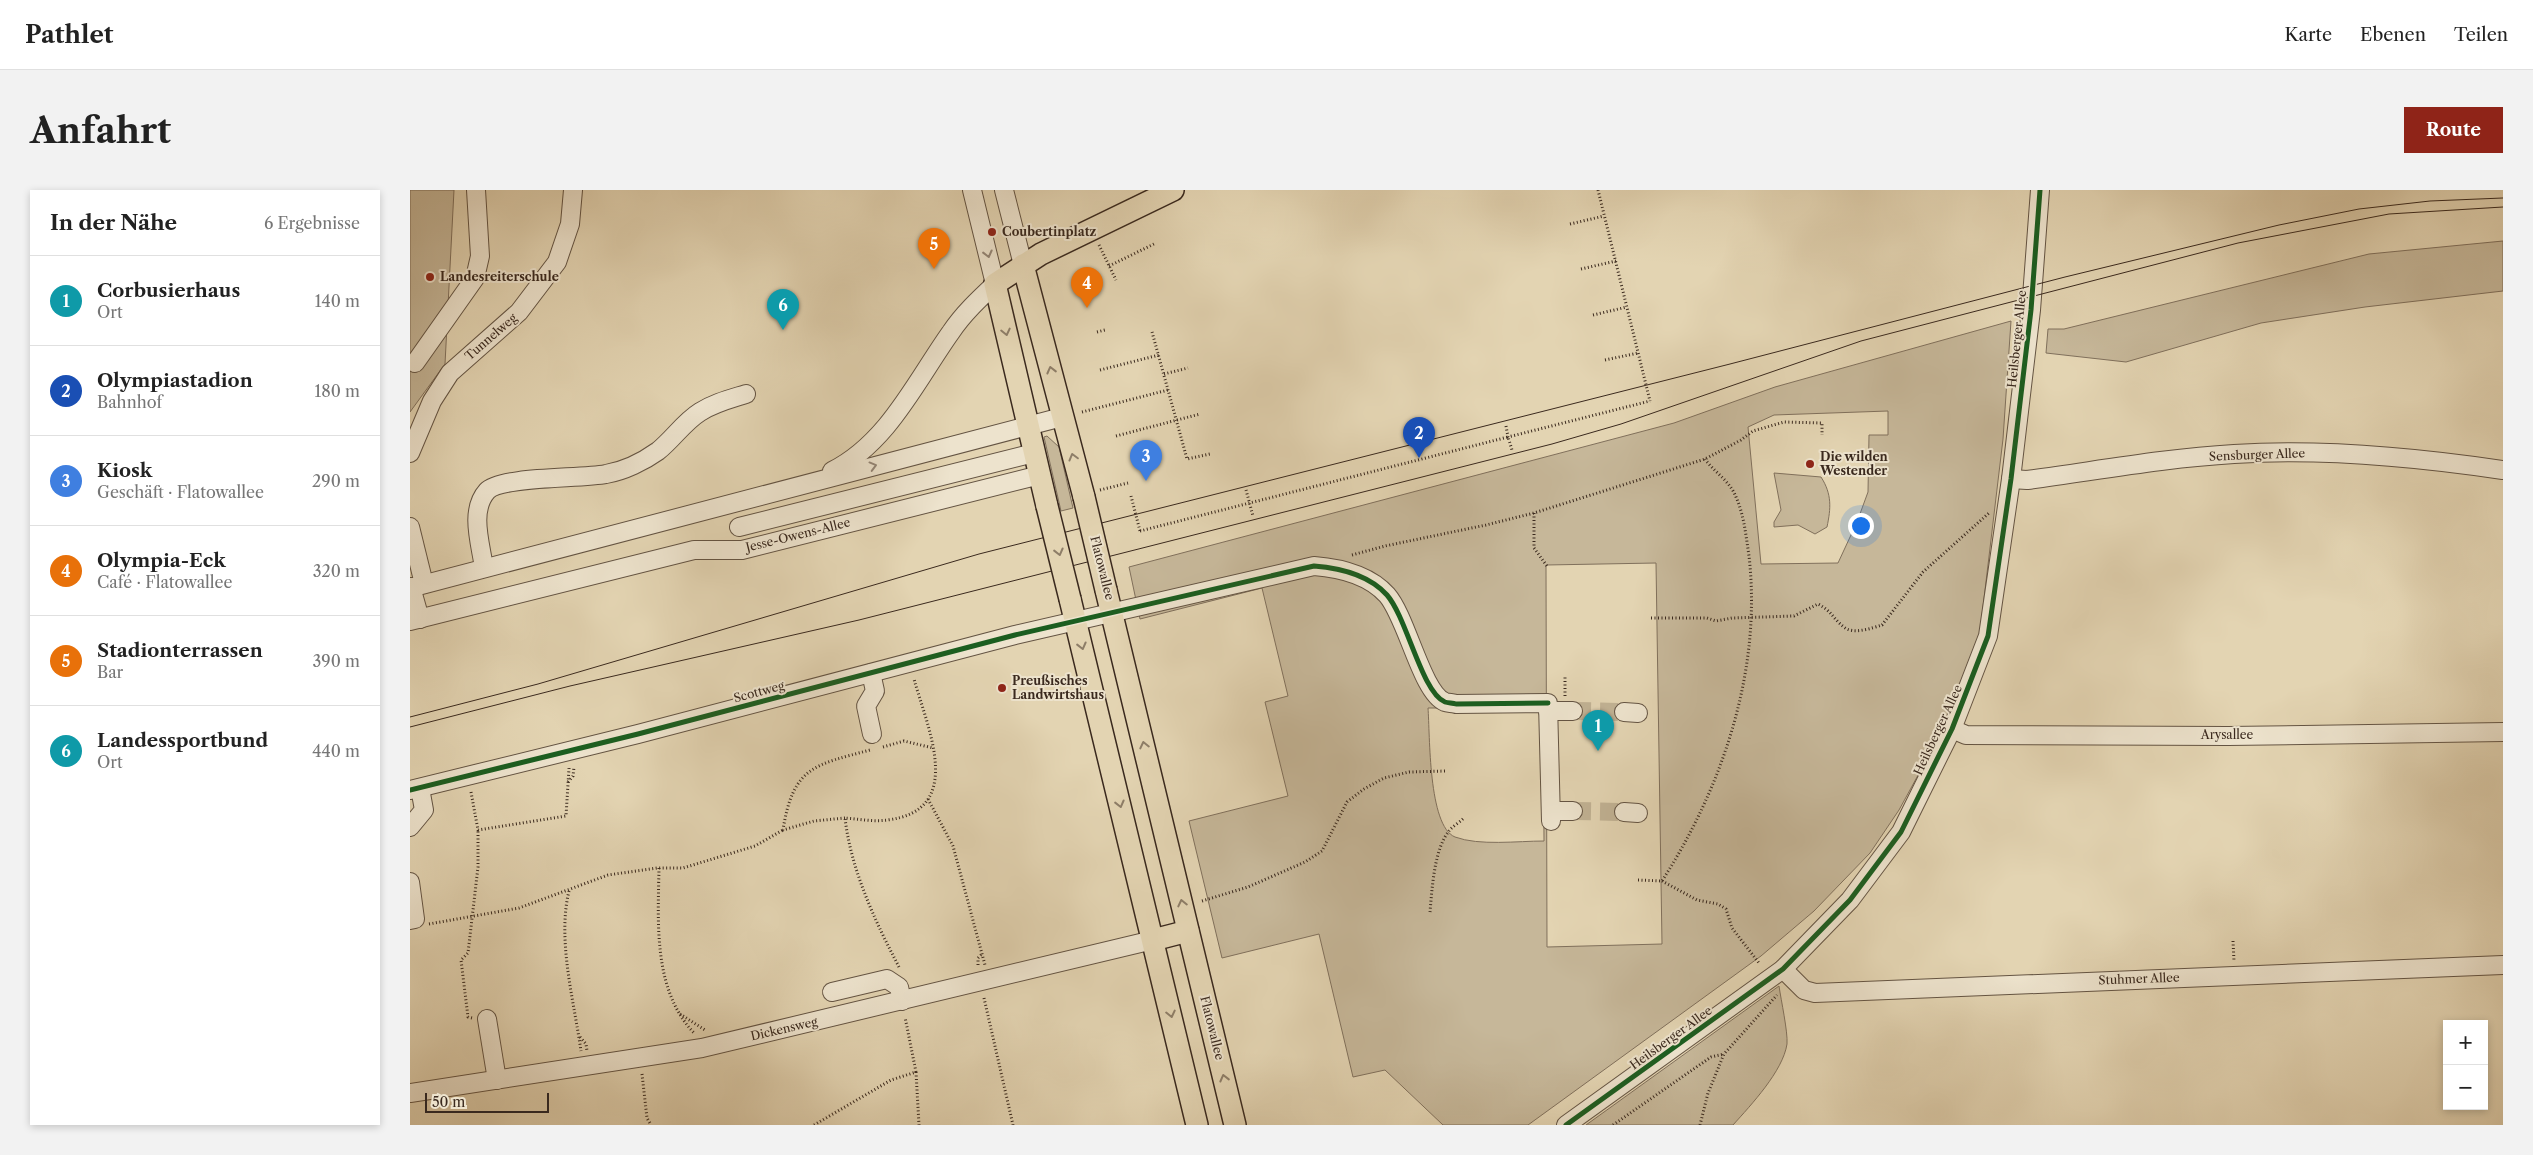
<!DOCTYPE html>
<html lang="de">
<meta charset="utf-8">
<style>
body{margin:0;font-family:"Libre Caslon Text",serif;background:#f2f2f2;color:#222}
.controls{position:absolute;right:15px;bottom:15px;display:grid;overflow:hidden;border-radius:0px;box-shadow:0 2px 8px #0003}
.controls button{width:45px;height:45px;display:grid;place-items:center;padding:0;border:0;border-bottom:1px solid #e0e0e0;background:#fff;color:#222;font:25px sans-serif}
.scale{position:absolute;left:15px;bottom:12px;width:124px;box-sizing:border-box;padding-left:5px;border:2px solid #3a291e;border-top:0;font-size:14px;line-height:18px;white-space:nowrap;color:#3a291e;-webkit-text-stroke:4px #ede3cd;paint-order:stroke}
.you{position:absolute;left:1450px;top:335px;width:18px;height:18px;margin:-12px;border:4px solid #fff;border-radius:50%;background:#1a73e8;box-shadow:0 0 0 8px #1a73e833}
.badge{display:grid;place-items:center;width:32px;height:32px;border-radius:50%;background:#8f2418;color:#fff;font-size:16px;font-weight:700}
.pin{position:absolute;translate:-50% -41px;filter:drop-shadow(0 1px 2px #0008)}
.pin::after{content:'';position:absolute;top:26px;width:18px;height:15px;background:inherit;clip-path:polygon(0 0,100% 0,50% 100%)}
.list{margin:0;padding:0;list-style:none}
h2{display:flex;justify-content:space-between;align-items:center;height:65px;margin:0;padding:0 20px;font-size:21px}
h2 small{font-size:16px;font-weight:400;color:#767676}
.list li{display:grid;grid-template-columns:32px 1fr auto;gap:15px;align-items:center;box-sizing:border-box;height:90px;padding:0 20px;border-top:1px solid #e0e0e0}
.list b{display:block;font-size:19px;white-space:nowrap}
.list p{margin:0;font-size:16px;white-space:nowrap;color:#767676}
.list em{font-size:16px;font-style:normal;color:#767676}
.map{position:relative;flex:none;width:2093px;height:935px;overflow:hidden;border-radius:0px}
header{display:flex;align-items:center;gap:30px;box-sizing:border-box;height:70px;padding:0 25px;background:#fff;border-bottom:1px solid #e0e0e0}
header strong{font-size:24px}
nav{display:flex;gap:28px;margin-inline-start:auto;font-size:18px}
.intro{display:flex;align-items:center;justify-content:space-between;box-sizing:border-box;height:120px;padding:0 30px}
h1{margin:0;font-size:35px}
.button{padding:12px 22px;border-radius:0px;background:#8f2418;color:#fff;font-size:18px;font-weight:700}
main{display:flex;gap:30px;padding:0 30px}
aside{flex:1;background:#fff;border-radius:0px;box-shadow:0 2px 8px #0003}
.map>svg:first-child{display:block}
.green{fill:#c6b799;stroke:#80705c;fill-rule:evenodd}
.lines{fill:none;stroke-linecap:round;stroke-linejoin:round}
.minor-tunnel{stroke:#c1b294;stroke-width:18;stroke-dasharray:18 9;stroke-linecap:butt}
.minor-casing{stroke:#645443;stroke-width:20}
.major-casing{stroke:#3a291e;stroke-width:24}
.path{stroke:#3a291e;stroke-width:3;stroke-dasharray:1 2.5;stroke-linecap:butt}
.minor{stroke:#ede3cd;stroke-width:18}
.major{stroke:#e3d4b2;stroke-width:21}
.tram{stroke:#3a291e;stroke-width:1}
.major-bridge-casing{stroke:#3a291e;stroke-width:24;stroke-linecap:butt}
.path-bridge{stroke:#3a291e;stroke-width:3;stroke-dasharray:1 2.5;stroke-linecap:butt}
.major-bridge{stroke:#e3d4b2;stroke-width:21}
.cycleway-casing{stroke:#ede3cd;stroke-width:8}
.cycleway{stroke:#1b5e20;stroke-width:5}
.oneway{stroke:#948676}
.oneway2{stroke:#8e7e68}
.poi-dot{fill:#8f2418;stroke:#ede3cd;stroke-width:2}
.labels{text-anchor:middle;stroke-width:4;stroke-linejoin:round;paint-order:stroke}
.poi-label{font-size:12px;font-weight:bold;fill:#3a291e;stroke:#ede3cd;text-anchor:start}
.street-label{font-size:12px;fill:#3a291e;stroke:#ede3cd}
</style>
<header>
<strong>Pathlet</strong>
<nav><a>Karte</a><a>Ebenen</a><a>Teilen</a></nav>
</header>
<div class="intro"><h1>Anfahrt</h1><a class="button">Route</a></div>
<main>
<aside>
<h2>In der Nähe<small>6 Ergebnisse</small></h2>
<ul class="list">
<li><span class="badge" style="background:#0f9aa8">1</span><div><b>Corbusierhaus</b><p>Ort</p></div><em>140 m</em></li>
<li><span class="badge" style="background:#1a4fb4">2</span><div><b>Olympiastadion</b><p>Bahnhof</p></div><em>180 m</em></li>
<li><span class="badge" style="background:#3f7fe0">3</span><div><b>Kiosk</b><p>Geschäft · Flatowallee</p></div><em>290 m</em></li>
<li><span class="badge" style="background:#e8710a">4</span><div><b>Olympia-Eck</b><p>Café · Flatowallee</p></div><em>320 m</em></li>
<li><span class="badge" style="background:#e8710a">5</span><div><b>Stadionterrassen</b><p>Bar</p></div><em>390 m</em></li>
<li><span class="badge" style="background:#0f9aa8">6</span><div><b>Landessportbund</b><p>Ort</p></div><em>440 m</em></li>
</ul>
</aside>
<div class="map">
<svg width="2093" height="935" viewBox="0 0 2093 935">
<rect width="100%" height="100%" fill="#e3d4b2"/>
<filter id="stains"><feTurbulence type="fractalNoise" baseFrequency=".004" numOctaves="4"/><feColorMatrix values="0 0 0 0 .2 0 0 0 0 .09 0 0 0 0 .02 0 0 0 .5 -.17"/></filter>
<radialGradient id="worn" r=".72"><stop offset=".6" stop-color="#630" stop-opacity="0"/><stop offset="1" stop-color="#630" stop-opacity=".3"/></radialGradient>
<g class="green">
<path d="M0,0h44l-9,174 -35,48z"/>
<path d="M2093,51v50l-138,16 -104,16 -135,39 -80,-9 2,-24h16l305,-75z"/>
<path d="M1601,131l-8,118 -23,193 -40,103 -41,75 -29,43 -56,58 -53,45 -233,169h-85l-58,-55 -32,7 -34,-143 -97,24 -33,-137 99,-25 -23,-94 23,-6 -26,-108 -122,31 -11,-52 545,-144 101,-36zM1478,221v24h-19l-1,57 -11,30 -19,41 -77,1 -13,-137 26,-12zM1246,373l6,381 -115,3 -1,-382zM1018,518h115l1,133c-26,0 -65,5 -89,-4 -27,-11 -25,-103 -27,-129z"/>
<path d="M637,246l12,11 14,61 -12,3 -17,-74z"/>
<path d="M1364,283l47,4c11,17 10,31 6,50l-12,7 -17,-9 -24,2v-5l7,-12z"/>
<path d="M1369,796c2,14 9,46 8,58 -4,27 -36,61 -54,81h-147z"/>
</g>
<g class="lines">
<g class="minor-tunnel">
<path d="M1163,521l51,1"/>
<path d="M1163,621l51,1"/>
</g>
<g class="minor-casing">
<g id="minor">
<path d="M594,0l19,75"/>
<path d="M5,173l60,-85 5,-22 -4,-66"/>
<path d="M0,263l22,-52 18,-28 69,-61 38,-50 13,-38 3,-34"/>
<path d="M422,281c56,-28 84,-90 119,-139 12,-18 28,-33 44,-48l-23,-94"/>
<path d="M1601,289l16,1c68,-9 138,-22 207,-26 89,-6 181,3 269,16"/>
<path d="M0,337l14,57"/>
<path d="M329,337l295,-74"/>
<path d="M74,378c-3,-23 -15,-57 3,-77 14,-15 94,-12 119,-17 18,-3 38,-13 52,-23 15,-12 26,-29 42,-39 14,-9 30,-13 46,-18"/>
<path d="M1,397l9,32"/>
<path d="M0,398l652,-171"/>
<path d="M0,431l284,-71h48l298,-75"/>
<path d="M461,483l4,18 -9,15 6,28"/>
<path d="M1138,521h25"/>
<path d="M1214,522l14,1"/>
<path d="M1542,539l14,6 262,1 275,-4"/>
<path d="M0,600l228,-56 377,-99 299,-69c26,2 54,8 73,29 20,23 35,98 58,107 3,1 8,1 11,2l92,-1 3,118"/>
<path d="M1141,621h22"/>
<path d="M1214,622l14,1"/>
<path d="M0,637l14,-17 -4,-22"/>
<path d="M0,692l5,37 -5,1"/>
<path d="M1373,779l21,21 11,3 688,-28"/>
<path d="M422,802l55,-13 12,8 3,14"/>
<path d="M77,829l10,61"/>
<path d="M0,903l292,-45 451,-108"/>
<path d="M1156,935l217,-156 67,-69 51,-68 51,-103 36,-93 23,-157 20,-169 9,-120"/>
</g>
</g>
<g class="major-casing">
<g id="major">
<path d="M613,75l61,232"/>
<path d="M637,316l-52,-222 46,-30 132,-64"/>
<path d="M696,400l129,535"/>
<path d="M660,409l127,526"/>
<path d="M743,750l35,-9"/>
</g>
</g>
<g class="path">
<path d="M1160,34l34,-8"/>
<path d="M689,55l17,35"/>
<path d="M699,76l47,-23"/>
<path d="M1171,79l35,-8"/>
<path d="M1183,125l34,-8"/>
<path d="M687,142l8,-2"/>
<path d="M742,142l35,127 23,-5"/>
<path d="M1195,170l33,-7"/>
<path d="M690,180l59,-15"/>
<path d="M754,184l24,-6"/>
<path d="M672,222l86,-22"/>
<path d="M1096,236l2,11 142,-36"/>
<path d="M706,246l84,-22"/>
<path d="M690,300l28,-7"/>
<path d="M836,300l7,26"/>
<path d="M1124,323v35l13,18"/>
<path d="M730,341l368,-94 4,13"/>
<path d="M942,365l33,-9 101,-21 48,-12 171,-54 36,-19 12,-9 31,-9 38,1v12"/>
<path d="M1241,428h56l9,3 16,-3 62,-2 24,-12c14,7 15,15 26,23 9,8 28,1 38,-2l41,-53 66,-59"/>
<path d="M1155,506v-19"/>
<path d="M473,557l21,-6 29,7"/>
<path d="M158,592l5,-6 1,-9"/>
<path d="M61,602l7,38 88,-14 3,-48"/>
<path d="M518,609l25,47 32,119"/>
<path d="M435,628l-31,3 -31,9c10,-64 32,-65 87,-80"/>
<path d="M249,678c-1,56 -6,123 36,166"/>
<path d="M1228,690l24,1c61,-95 100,-211 87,-325 -3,-20 -5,-41 -13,-59 -6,-16 -22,-25 -31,-38"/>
<path d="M1252,691l35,19 21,4 8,5 6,19 27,35"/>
<path d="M159,701c-12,49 5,110 12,160"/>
<path d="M792,711l46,-14 57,-25 17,-11 25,-49 17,-13 20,-11 25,-6 36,-1"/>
<path d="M1020,722c2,-22 4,-63 19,-81 4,-5 11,-9 15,-13"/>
<path d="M19,734l90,-16 89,-33 49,-7h26l72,-22 28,-16"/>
<path d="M1823,751l1,20"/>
<path d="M568,775v-7l4,-4"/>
<path d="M489,777c-24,-46 -48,-97 -54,-149 14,1 29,4 42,2 80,-9 40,-93 27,-141"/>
<path d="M574,808l29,127"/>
<path d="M270,824l25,16"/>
<path d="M62,828l-4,-1 -7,-57 7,-7 10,-86v-37"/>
<path d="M170,847l6,7 1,7"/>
<path d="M506,882l3,53"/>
<path d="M232,884l5,44 4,7"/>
<path d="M404,935l77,-45 25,-8 -11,-55"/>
<path d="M1203,935l98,-68 13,-3"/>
<path d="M1290,935l8,-32 16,-39 53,-59"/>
</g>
<use href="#minor" class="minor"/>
<use href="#major" class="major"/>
<g class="tram">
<path d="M0,527l128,-33 441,-130 751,-190 335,-87 214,-52 80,-16 71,-8 73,-3"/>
<path d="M0,537l160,-41 289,-66 693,-176 69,-20 240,-83 377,-98 151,-29 114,-7"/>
</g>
<g class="major-bridge-casing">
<g id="major-bridge">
<path d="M674,307l22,93"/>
<path d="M637,316l23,93"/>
</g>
</g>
<g class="path-bridge">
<path d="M1188,0l52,211"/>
<path d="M721,306l9,35"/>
</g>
<use href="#major-bridge" class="major-bridge"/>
<g class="cycleway-casing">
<g id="cycleway">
<path d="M0,600l228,-56 377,-99 299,-69c26,2 54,8 73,29 20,23 35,98 58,107 3,1 8,1 11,2l92,-1"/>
<path d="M1156,935l217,-156 67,-69 51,-68 51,-103 36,-93 23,-157 20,-169 9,-120"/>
</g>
</g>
<use href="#cycleway" class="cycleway"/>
</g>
<defs><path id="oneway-chevron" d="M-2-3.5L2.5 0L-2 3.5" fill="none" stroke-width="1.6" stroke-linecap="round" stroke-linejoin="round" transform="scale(1.25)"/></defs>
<g class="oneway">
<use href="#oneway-chevron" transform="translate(578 64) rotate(76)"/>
<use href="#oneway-chevron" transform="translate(463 276) rotate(-15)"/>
</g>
<g class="oneway2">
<use href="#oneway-chevron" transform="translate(596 142) rotate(77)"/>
<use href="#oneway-chevron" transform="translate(641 180) rotate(-104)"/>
<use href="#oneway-chevron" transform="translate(663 267) rotate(-105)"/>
<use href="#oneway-chevron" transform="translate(649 362) rotate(76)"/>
<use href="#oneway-chevron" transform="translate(672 456) rotate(76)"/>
<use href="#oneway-chevron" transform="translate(734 555) rotate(-103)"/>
<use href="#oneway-chevron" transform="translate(710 614) rotate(76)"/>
<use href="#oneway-chevron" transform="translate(772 713) rotate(-103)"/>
<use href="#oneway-chevron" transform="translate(761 824) rotate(77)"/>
<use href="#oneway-chevron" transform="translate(814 888) rotate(-104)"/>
</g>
<g class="poi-dot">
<circle cx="582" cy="42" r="5"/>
<circle cx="20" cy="87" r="5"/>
<circle cx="1400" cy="274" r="5"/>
<circle cx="592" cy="498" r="5"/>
</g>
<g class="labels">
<g class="poi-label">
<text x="592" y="46">Coubertinplatz</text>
<text x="30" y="91">Landesreiterschule</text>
<text x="1410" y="271">Die wilden<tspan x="1410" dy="14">Westender</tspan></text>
<text x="602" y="495">Preußisches<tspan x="602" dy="14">Landwirtshaus</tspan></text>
</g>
<g class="street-label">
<text transform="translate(81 147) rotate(-41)" y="4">Tunnelweg</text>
<text transform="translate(1607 149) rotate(-84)" y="4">Heilsberger Allee</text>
<text transform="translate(1847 265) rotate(-2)" y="4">Sensburger Allee</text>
<text transform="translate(388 345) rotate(-14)" y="4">Jesse-Owens-Allee</text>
<text transform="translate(692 378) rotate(76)" y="4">Flatowallee</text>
<text transform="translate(349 502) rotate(-15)" y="4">Scottweg</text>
<text transform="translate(1528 540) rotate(-65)" y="4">Heilsberger Allee</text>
<text x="1817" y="549">Arysallee</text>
<text transform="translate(1729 789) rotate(-2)" y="4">Stuhmer Allee</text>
<text transform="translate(802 838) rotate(76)" y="4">Flatowallee</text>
<text transform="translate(374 839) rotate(-13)" y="4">Dickensweg</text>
<text transform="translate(1261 848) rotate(-36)" y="4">Heilsberger Allee</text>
</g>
</g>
<rect width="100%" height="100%" filter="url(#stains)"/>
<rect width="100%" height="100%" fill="url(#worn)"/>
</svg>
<div class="controls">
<button>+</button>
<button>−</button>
</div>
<div class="scale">50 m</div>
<div class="you"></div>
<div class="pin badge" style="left:1188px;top:561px;background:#0f9aa8">1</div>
<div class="pin badge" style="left:1009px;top:268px;background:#1a4fb4">2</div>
<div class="pin badge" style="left:736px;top:291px;background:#3f7fe0">3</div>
<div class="pin badge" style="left:677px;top:118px;background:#e8710a">4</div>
<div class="pin badge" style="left:524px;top:79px;background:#e8710a">5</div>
<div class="pin badge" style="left:373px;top:140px;background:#0f9aa8">6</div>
</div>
</main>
